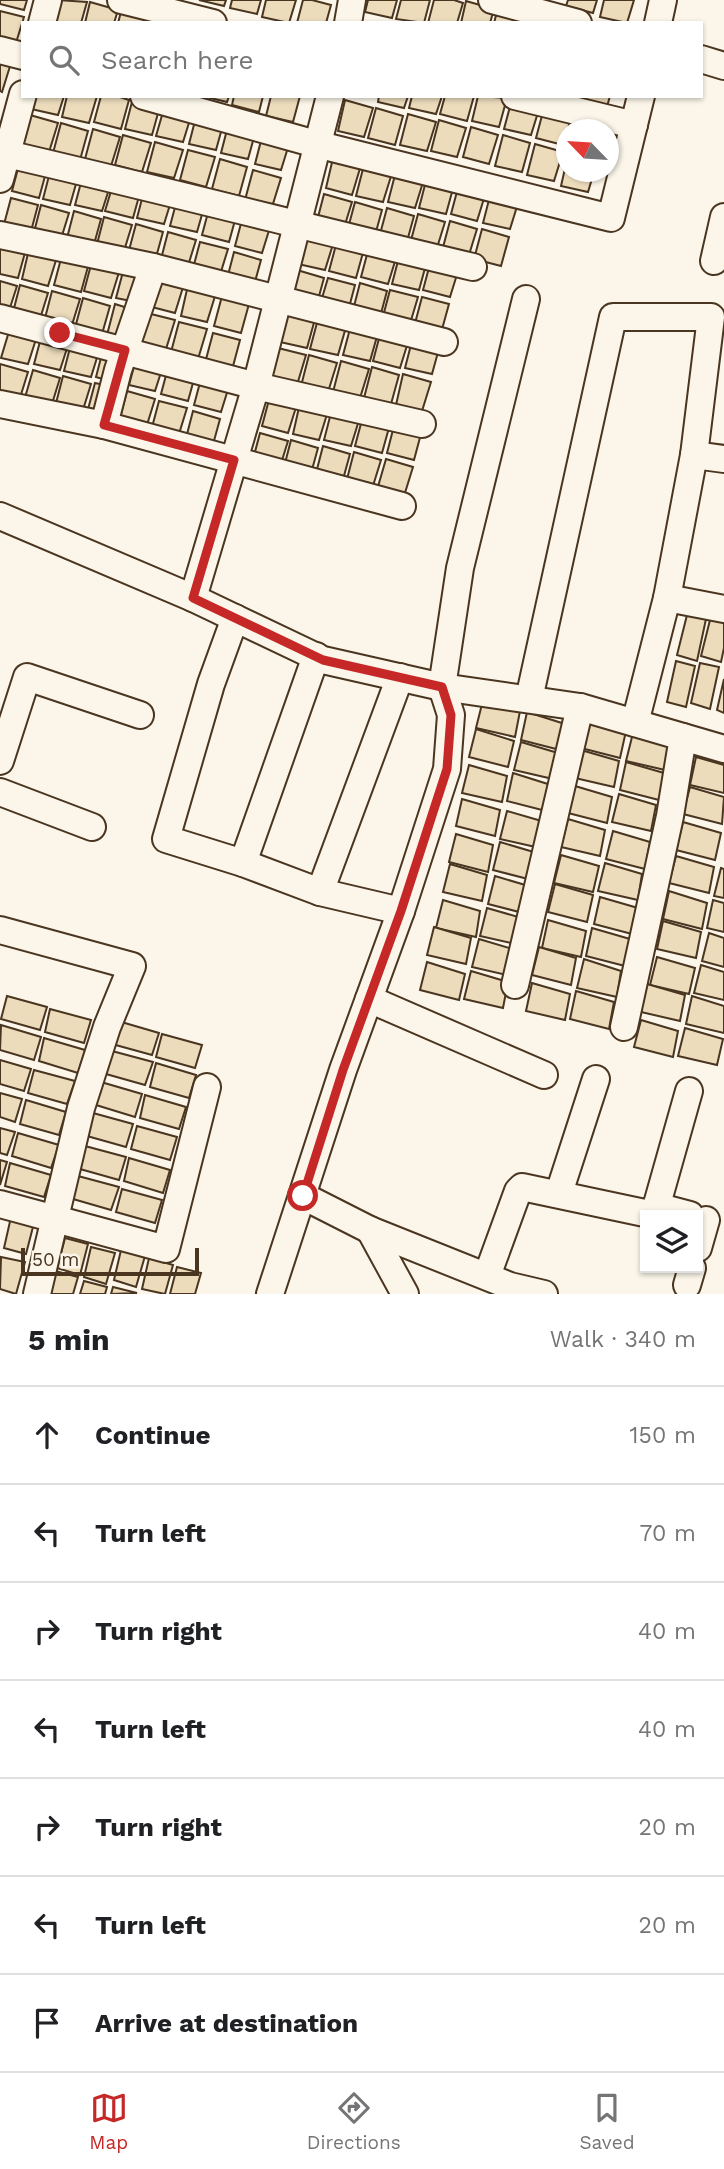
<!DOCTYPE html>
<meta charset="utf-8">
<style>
body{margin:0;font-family:"Work Sans",sans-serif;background:#f6f6f6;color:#202124}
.controls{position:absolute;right:21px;bottom:21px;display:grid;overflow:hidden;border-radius:0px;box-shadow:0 2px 5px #0004}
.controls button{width:63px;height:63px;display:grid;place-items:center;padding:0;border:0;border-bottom:2px solid #e0e0e0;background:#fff;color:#202124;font:35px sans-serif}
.compass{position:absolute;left:556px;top:119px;width:63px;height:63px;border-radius:50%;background:#fff;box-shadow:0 2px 5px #0004;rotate:295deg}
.scale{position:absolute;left:21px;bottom:18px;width:178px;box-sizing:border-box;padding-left:7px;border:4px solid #4a3520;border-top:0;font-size:19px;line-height:24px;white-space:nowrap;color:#4a3520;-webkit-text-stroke:5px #fbf6e9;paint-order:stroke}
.stop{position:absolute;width:21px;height:21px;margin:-16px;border:5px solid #c62828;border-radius:50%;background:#fff}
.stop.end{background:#c62828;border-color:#fff;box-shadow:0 2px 7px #0008}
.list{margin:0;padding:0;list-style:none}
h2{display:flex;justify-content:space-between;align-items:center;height:91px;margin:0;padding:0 28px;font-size:30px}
h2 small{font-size:23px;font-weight:400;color:#757577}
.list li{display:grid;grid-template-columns:46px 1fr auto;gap:21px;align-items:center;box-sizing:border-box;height:98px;padding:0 28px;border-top:2px solid #e0e0e0}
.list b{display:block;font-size:26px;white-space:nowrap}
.list em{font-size:23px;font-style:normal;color:#757577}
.icon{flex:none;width:38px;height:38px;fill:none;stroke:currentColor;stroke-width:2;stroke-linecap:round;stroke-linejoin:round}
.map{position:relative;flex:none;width:724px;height:1294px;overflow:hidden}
.search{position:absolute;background:#fff;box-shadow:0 2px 5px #0004;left:21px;right:21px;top:21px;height:77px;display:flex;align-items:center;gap:18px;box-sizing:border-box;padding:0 24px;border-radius:0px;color:#757577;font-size:26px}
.sheet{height:777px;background:#fff}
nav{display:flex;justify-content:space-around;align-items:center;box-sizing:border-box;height:98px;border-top:2px solid #e0e0e0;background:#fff;font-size:19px;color:#757577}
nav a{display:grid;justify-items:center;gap:4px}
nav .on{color:#c62828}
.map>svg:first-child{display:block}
.building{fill:#ecdcbc;stroke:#4a3520;stroke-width:2}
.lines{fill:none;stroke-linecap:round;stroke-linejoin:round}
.minor-casing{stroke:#4a3520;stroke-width:30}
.minor{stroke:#fbf6e9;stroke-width:26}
.route{stroke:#c62828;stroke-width:9}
</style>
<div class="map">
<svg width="724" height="1294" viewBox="0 0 724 1294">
<rect width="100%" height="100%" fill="#fbf6e9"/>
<g class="building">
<path d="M0,0h27l-3,10 -24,-6z"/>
<path d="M58,0l29,2 -6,21h-29z"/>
<path d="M199,0h27l-2,6z"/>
<path d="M232,0h29l-4,14 -27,-6z"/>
<path d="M266,0h30l-7,23 -27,-6z"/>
<path d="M303,0h9l19,5 -5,18h-29z"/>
<path d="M368,0h29l-5,18 -27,-6z"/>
<path d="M401,0h29l-6,23 -28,-4z"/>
<path d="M434,0h20l9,3 -6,20h-29z"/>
<path d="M568,0h29l-4,13 -27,-7z"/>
<path d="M604,0h30l-7,23 -27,-6z"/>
<path d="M466,1l28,8 -4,14h-29z"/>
<path d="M90,2l28,8 -4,13h-29z"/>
<path d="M122,8l28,8 -2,7h-30z"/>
<path d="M498,8l28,8 -3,7h-29z"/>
<path d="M0,11l24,6 -9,29 -15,-3z"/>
<path d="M0,60l11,3 -9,29 -2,-1z"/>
<path d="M35,96h29l-6,19 -27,-6z"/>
<path d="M67,96h30l-8,27 -27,-6z"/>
<path d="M101,96h16l12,4 -8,29 -27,-7z"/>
<path d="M202,96h27l-2,6z"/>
<path d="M234,96h29l-4,16 -27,-7z"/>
<path d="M271,96h29l-7,26 -27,-6z"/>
<path d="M379,96h29l-4,12 -26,-6z"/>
<path d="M412,96h30l-6,18 -27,-6z"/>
<path d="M445,96h29l-7,25 -27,-7z"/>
<path d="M478,96l29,2 -8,29 -27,-6z"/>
<path d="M580,96h30l-4,14 -27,-7z"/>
<path d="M133,98l27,8 -8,29 -27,-6z"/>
<path d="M512,99l28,7 -9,29 -27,-6z"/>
<path d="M345,100l28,8 -9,29 -26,-6z"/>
<path d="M165,105l27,8 -9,29 -27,-6z"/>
<path d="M376,108l27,8 -8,29 -27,-7z"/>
<path d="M544,108l28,7 -9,30 -27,-7z"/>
<path d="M197,113l27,8 -8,29 -27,-6z"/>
<path d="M408,114l28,8 -9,29 -27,-6z"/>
<path d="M30,115l28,8 -9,29 -27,-6z"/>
<path d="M439,120l27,8 -9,29 -26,-6z"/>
<path d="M229,122l27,8 -8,29 -27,-6z"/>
<path d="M61,123l27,8 -8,29 -27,-7z"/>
<path d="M471,127l27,8 -9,29 -26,-7z"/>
<path d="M93,129l27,8 -9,29 -26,-7z"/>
<path d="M263,133l27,8 -9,29 -26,-6z"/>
<path d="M123,135l28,8 -9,29 -27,-7z"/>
<path d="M503,135l27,8 -8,29 -27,-6z"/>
<path d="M155,142l28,8 -9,28 -27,-6z"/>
<path d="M535,144l28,8 -9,29 -27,-6z"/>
<path d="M188,150l27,7 -9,30 -26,-7z"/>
<path d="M333,158l28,7 -9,30 -26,-7z"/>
<path d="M220,159l27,8 -8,29 -27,-7z"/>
<path d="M20,161l27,8 -8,29 -27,-7z"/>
<path d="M566,164v8h28l-6,20 -27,-6z"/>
<path d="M364,165l28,8 -9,29 -27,-6z"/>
<path d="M51,168l27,9 -8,28 -27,-6z"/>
<path d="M253,170l28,8 -9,29 -27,-7z"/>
<path d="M396,171l28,8 -9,29 -27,-6z"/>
<path d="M83,175l28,8 -9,28 -27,-6z"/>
<path d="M427,177l27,8 -8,29 -27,-6z"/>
<path d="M114,181l27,8 -8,29 -28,-7z"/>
<path d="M459,184l27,8 -9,29 -26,-7z"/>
<path d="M145,187l28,8 -9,29 -27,-6z"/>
<path d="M491,192l28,8 -9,29 -27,-6z"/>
<path d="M324,194l28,8 -9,29 -27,-6z"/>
<path d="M178,196l27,8 -8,28 -27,-6z"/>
<path d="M11,198l27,7 -8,30 -27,-7z"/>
<path d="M355,202l27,8 -8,29 -27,-7z"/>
<path d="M41,205l28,8 -9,29 -27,-6z"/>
<path d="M210,205l27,8 -8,29 -27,-7z"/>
<path d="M387,208l27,8 -8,29 -27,-7z"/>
<path d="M74,211l27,8 -8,29 -27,-6z"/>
<path d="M418,214l27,8 -9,29 -26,-7z"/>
<path d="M243,216l28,8 -9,29 -27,-7z"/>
<path d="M104,217l28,8 -9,29 -27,-6z"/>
<path d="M450,221l27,8 -9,29 -26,-7z"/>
<path d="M136,224l27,8 -8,29 -27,-7z"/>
<path d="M482,229l27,8 -8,29 -27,-7z"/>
<path d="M168,232l28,8 -9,29 -27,-6z"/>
<path d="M306,233l28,8 -9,29 -27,-6z"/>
<path d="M337,241l27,8 -8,29 -27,-7z"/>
<path d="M0,242l26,7 -8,29 -18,-4z"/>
<path d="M200,242l28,7 -9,29 -27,-6z"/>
<path d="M369,247l28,8 -9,29 -27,-7z"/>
<path d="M29,249l28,8 -9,29 -26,-7z"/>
<path d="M234,252l27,8 -8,29 -27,-6z"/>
<path d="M400,253l27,8 -8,29 -27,-6z"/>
<path d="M62,255l27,8 -8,29 -27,-7z"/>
<path d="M431,260l28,8 -9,29 -27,-7z"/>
<path d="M92,261l28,8 -9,29 -27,-7z"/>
<path d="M124,268l21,5 -9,29 -20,-4z"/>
<path d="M297,270l27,8 -8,29 -27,-7z"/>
<path d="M156,276l28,8 -9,29 -27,-7z"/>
<path d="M328,278l27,7 -8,30 -28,-7z"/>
<path d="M0,281l17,5 -9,28 -8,-1z"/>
<path d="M360,283l27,8 -8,30 -27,-7z"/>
<path d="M20,285l28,8 -9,29 -27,-6z"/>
<path d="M188,285l28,8 -9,29 -26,-6z"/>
<path d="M390,290l28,7 -9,30 -27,-7z"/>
<path d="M52,291l28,8 -9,29 -27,-6z"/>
<path d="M222,296l27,8 -8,29 -27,-7z"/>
<path d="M422,297l27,7 -8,29 -27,-6z"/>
<path d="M83,298l27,8 -8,28 -27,-6z"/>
<path d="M115,304l19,6 -12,28 -15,-3z"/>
<path d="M288,311l27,8 -8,29 -27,-6z"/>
<path d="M147,313l28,7 -9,29 -27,-6z"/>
<path d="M318,319l28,8 -8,28 -28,-6z"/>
<path d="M179,322l28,7 -9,30 -27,-7z"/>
<path d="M351,325l27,8 -8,28 -27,-6z"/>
<path d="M10,328l27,8 -9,28 -27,-6z"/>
<path d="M381,331l28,8 -9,29 -27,-7z"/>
<path d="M213,333l27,7 -8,30 -27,-7z"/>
<path d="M42,334l27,8 -9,28 -26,-6z"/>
<path d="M413,337l27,8 -8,29 -27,-6z"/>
<path d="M72,340l28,8 -9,29 -27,-6z"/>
<path d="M104,346l15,6 -9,29 -14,-4z"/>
<path d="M278,348l28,7 -9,30 -27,-7z"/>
<path d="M137,355l27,8 -9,28 -26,-6z"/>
<path d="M309,355l28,8 -9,29 -27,-6z"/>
<path d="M341,361l28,8 -9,29 -27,-6z"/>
<path d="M0,364l28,8 -9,29 -19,-4z"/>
<path d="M169,364l27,8 -8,29 -27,-7z"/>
<path d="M372,367l27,8 -8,29 -27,-6z"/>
<path d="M33,370l27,8 -9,29 -27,-6z"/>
<path d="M403,374l28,8 -9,29 -26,-6z"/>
<path d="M202,375l28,8 -9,29 -27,-7z"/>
<path d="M63,376l28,8 -9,29 -27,-6z"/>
<path d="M95,383l14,3 -8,30 -14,-3z"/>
<path d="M127,391l28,8 -9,29 -27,-6z"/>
<path d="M270,396l27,8 -9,29 -26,-7z"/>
<path d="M159,401l28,7 -9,29 -27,-6z"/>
<path d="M300,403l28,8 -9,29 -26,-6z"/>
<path d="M332,409l28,8 -9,29 -27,-6z"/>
<path d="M193,411l27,8 -8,29 -27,-6z"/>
<path d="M363,416l27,8 -8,29 -27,-7z"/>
<path d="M395,422l27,8 -8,30 -27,-7z"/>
<path d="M260,433l28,8 -9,29 -27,-7z"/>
<path d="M291,440l27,8 -8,29 -27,-6z"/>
<path d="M323,446l27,8 -8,29 -27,-6z"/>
<path d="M354,452l27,8 -9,29 -26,-6z"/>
<path d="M386,459l27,8 -9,29 -27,-6z"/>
<path d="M687,615l19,4 -9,42 -20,-6z"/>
<path d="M711,616l13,3v29l-3,14 -20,-6z"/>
<path d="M676,661l19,5 -9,41 -19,-5z"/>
<path d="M700,663l19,4 -9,42 -19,-6z"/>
<path d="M724,679v34l-7,-3z"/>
<path d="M483,700l37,11 -5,26 -39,-9z"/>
<path d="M527,712l38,12 -5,26 -39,-10z"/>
<path d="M588,720l38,11 -6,27 -39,-10z"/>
<path d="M476,729l38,12 -6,26 -39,-10z"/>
<path d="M633,733l37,11 -5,26 -39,-9z"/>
<path d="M521,742l37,11 -5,26 -39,-9z"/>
<path d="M581,750l38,11 -5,26 -39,-9z"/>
<path d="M696,757l28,8v28l-34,-8z"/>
<path d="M626,762l38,11 -5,27 -39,-10z"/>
<path d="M469,765l38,11 -5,26 -40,-9z"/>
<path d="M513,773l38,12 -5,26 -39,-10z"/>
<path d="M575,786l37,11 -5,26 -39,-10z"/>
<path d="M690,787l34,10 -2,27 -39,-10z"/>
<path d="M619,794l37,11 -5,26 -39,-9z"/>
<path d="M462,799l38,11 -5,26 -39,-10z"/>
<path d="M507,811l38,11 -5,26 -40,-9z"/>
<path d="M568,819l37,11 -5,26 -39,-9z"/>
<path d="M683,822l38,11 -6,27 -39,-10z"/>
<path d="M613,831l37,11 -5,27 -39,-10z"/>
<path d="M456,834l37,11 -5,27 -39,-10z"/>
<path d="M500,842l37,11 -5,27 -39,-10z"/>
<path d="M561,855l38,11 -6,26 -39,-9z"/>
<path d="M676,856l38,11 -5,26 -40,-10z"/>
<path d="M605,863l37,11 -4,26 -40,-9z"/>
<path d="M450,864l37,11 -5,26 -39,-9z"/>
<path d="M721,868l3,1v29l-10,-2z"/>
<path d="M495,876l37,11 -5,27 -39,-10z"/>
<path d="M555,884l38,11 -6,27 -39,-10z"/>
<path d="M669,891l38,12 -5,26 -39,-10z"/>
<path d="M600,897l38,11 -6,26 -38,-10z"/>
<path d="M443,900l37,11 -4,26 -40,-9z"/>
<path d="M713,900l11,3v29l-17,-4z"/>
<path d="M487,908l38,11 -5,26 -40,-9z"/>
<path d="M548,920l38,11 -5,26 -39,-9z"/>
<path d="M663,921l38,11 -5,26 -39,-9z"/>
<path d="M434,927l37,11 -5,26 -39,-9z"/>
<path d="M592,928l38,11 -5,27 -39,-10z"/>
<path d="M709,933l15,5v29l-22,-6z"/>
<path d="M479,939l37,11 -5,26 -39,-9z"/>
<path d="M539,947l37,11 -5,27 -39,-10z"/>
<path d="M657,957l38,11 -6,26 -39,-9z"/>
<path d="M584,959l37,12 -4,26 -40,-9z"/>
<path d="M427,962l38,12 -6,26 -39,-10z"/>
<path d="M701,965l23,7v28l-30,-7z"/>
<path d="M471,971l37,11 -5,26 -39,-9z"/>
<path d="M532,983l38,11 -5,26 -39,-9z"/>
<path d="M647,984l38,11 -5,26 -39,-9z"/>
<path d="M576,991l38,11 -5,27 -39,-10z"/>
<path d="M7,996l40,11 -7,23 -39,-11z"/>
<path d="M692,996l32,10v27l-38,-9z"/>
<path d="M50,1009l41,11 -7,23 -39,-11z"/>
<path d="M641,1020l37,11 -5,26 -39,-10z"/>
<path d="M118,1021l41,12 -7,22 -40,-11z"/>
<path d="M1,1025l40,12 -7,23 -34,-10z"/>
<path d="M685,1028l38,11 -6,26 -39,-9z"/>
<path d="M162,1034l40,11 -7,23 -39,-11z"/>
<path d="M44,1038l41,12 -7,23 -39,-12z"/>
<path d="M112,1051l41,11 -8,23 -39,-11z"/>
<path d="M0,1060l31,9 -7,22 -24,-7z"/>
<path d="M156,1063l40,12 -7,23 -39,-11z"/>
<path d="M34,1070l41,11 -8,23 -39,-11z"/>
<path d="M101,1082l41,12 -7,23 -39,-12z"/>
<path d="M0,1093l22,6 -7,23 -15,-5z"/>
<path d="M145,1095l41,12 -7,22 -39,-11z"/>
<path d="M26,1100l40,12 -7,23 -39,-11z"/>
<path d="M93,1113l40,11 -7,23 -39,-11z"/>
<path d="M137,1126l40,11 -7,23 -39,-11z"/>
<path d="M0,1128l15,4 -8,23 -7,-2z"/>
<path d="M18,1133l41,12 -8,23 -39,-12z"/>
<path d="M85,1146l41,11 -7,23 -39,-11z"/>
<path d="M129,1158l41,12 -7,23 -39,-12z"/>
<path d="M0,1160l7,2 -7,23z"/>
<path d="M10,1163l41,12 -7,22 -39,-11z"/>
<path d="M78,1176l41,11 -8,23 -38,-11z"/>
<path d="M122,1189l40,11 -7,23 -39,-11z"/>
<path d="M11,1217l23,6 -8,31 -22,-6z"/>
<path d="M65,1238l23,6 -8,31 -23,-7z"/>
<path d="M91,1247l24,6 -9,31 -22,-7z"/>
<path d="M121,1250l24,6 -9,31 -22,-7z"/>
<path d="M1,1257l24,5 -9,32 -16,-5z"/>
<path d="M149,1258l24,7 -8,29 -23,-5z"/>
<path d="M177,1267l24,6 -6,21h-25z"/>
<path d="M55,1271l23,6 -5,17h-24z"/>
<path d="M84,1281l23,6 -2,7h-25z"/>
<path d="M113,1287l24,6 -26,1z"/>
</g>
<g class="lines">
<g class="minor-casing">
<g id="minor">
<path d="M121,0l92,23"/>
<path d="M492,0l86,23"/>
<path d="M42,23l6,-23"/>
<path d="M348,23l4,-23"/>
<path d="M658,23l5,-23"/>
<path d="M0,50l23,6"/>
<path d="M701,59l23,7"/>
<path d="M144,96l172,48 295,74 30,-122"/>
<path d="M515,96l119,29"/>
<path d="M7,154c156,36 310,76 466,113"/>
<path d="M0,179l23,-85"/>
<path d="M0,235l153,32 291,75"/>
<path d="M714,261l10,-44"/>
<path d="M0,318l256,68 166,38"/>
<path d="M0,404l104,21 14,-55 35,-103"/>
<path d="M104,425l298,81"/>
<path d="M694,455l30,4"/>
<path d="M0,516l193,82 130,62 119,27 138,20 144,42"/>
<path d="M193,598l63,-212 74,-290"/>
<path d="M667,598l57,11"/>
<path d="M235,618l-24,66 -45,155 77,24 73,-207"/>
<path d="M529,699l84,-382h98l-17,138 -27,143 -32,125"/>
<path d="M0,761l27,-84 113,38"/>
<path d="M0,792l92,35"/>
<path d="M243,863l77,29 80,-215"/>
<path d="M320,892l81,19"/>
<path d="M0,930l132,36 -25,61 -26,81 -44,186"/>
<path d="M515,985l65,-278"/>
<path d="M369,999l175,76"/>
<path d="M624,1027l46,-211 13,-79"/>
<path d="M559,1193l37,-114"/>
<path d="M303,1196l67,34 140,56 34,8"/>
<path d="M0,1204l166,45 41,-162"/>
<path d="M656,1206l34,9"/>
<path d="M370,1230l35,64"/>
<path d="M698,1248l8,-28"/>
<path d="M487,1276l31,-85 4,-4 132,28 35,-124"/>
<path d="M687,1285l5,-17"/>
<path d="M270,1294l73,-224 58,-159 46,-142 4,-54 -9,-28 18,-119 66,-269"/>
</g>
</g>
<use href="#minor" class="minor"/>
</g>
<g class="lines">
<path class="route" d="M60,333l65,17 -21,75 130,35 -41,138 130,62 119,27 9,28 -4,54 -46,142 -58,159 -40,126"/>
</g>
</svg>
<div class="controls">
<button><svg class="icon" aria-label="layers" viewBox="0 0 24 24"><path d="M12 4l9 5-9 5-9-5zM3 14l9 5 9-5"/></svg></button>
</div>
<svg class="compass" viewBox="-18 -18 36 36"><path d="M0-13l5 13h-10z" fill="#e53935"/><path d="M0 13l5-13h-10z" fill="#757577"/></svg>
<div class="scale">50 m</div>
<div class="stop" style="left:303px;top:1196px"></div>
<div class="stop end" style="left:60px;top:333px"></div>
<div class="search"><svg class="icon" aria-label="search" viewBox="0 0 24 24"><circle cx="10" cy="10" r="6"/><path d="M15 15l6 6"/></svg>Search here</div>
</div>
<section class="sheet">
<h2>5 min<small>Walk · 340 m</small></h2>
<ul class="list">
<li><svg class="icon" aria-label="ahead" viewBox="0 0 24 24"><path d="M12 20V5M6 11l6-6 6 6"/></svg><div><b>Continue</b></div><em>150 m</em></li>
<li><svg class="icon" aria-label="left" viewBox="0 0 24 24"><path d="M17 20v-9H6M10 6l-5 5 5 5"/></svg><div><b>Turn left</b></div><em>70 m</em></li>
<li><svg class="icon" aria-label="right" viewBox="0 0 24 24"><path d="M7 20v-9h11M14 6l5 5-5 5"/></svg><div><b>Turn right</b></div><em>40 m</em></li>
<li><svg class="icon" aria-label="left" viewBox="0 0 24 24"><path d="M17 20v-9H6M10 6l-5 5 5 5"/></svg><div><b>Turn left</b></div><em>40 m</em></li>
<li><svg class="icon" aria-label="right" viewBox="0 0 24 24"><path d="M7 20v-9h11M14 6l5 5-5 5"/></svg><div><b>Turn right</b></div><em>20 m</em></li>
<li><svg class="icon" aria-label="left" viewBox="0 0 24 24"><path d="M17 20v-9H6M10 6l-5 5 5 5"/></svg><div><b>Turn left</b></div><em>20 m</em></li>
<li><svg class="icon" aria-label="arrive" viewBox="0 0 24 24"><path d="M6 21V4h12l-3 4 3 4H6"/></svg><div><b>Arrive at destination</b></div></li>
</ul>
</section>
<nav>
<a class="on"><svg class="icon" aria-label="map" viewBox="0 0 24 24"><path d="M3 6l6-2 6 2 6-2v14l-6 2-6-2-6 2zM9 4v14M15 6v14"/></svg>Map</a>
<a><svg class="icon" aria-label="directions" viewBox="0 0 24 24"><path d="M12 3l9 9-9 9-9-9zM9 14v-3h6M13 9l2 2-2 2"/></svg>Directions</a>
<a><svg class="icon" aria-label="saved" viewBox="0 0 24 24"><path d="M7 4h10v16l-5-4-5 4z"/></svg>Saved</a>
</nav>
